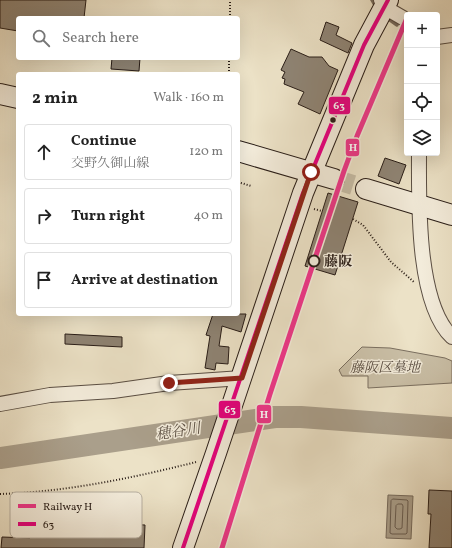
<!DOCTYPE html>
<meta charset="utf-8">
<style>
body{margin:0;font-family:Vollkorn,"Noto Serif JP",serif;background:#f2f2f2;color:#222}
.controls{position:absolute;right:12px;top:12px;display:grid;overflow:hidden;border-radius:4px;box-shadow:0 4px 16px #0002}
.controls button{width:36px;height:36px;display:grid;place-items:center;padding:0;border:0;border-bottom:1px solid #e0e0e0;background:#fff;color:#222;font:20px sans-serif}
.stop{position:absolute;width:12px;height:12px;margin:-9px;border:3px solid #8f2418;border-radius:50%;background:#fff}
.stop.end{background:#8f2418;border-color:#fff;box-shadow:0 1px 4px #0008}
.list{margin:0;padding:0;list-style:none}
h2{display:flex;justify-content:space-between;align-items:center;height:52px;margin:0;padding:0 16px;font-size:17px}
h2 small{font-size:13px;font-weight:400;color:#767676}
.list li{display:grid;grid-template-columns:26px 1fr auto;gap:12px;align-items:center;box-sizing:border-box;height:56px;margin:0 8px 8px;padding:0 8px;border:1px solid #e0e0e0;border-radius:4px}
.list b{display:block;font-size:15px;white-space:nowrap}
.list p{margin:0;font-size:13px;white-space:nowrap;color:#767676}
.list em{font-size:13px;font-style:normal;color:#767676}
.icon{flex:none;width:22px;height:22px;fill:none;stroke:currentColor;stroke-width:2;stroke-linecap:round;stroke-linejoin:round}
.map{position:relative;flex:none;width:452px;height:548px;overflow:hidden}
.search{position:absolute;background:#fff;box-shadow:0 4px 16px #0002;left:16px;top:16px;width:224px;height:44px;display:flex;align-items:center;gap:10px;box-sizing:border-box;padding:0 14px;border-radius:4px;color:#767676;font-size:15px}
.panel{position:absolute;background:#fff;box-shadow:0 4px 16px #0002;left:16px;top:72px;width:224px;height:244px;border-radius:4px}
.map>svg:first-child{display:block}
.green{fill:#cbc1a9;stroke:#7a6f60}
.water{fill:#aa9f8b;stroke:#766b5d}
.lines{fill:none;stroke-linecap:round;stroke-linejoin:round}
.shore{stroke:#6a5e51;stroke-width:1}
.stream{stroke:#766b5d;stroke-width:3.5}
.river{stroke:#aa9f8b;stroke-width:22}
.building{fill:#8e8373;stroke:#291d17}
.secondary-tunnel{stroke:#c5bba4;stroke-width:20;stroke-dasharray:20 10;stroke-linecap:butt}
.street-casing{stroke:#5a4e43;stroke-width:16}
.secondary-casing{stroke:#291d17;stroke-width:22}
.path{stroke:#291d17;stroke-width:2;stroke-dasharray:1 2;stroke-linecap:butt}
.street{stroke:#f3ecdb;stroke-width:14}
.secondary{stroke:#f3ecdb;stroke-width:20}
.bus-1-casing{stroke:#f3ecdb;stroke-width:7}
.bus-1{stroke:#e5007d;stroke-width:4}
.rail-1-casing{stroke:#f3ecdb;stroke-width:8}
.rail-1{stroke:#ee3689;stroke-width:5}
.route{stroke:#8f2418;stroke-width:5}
.bus-dot{fill:#291d17;stroke:#f3ecdb;stroke-width:1.5}
.stop-dot{fill:#f3ecdb;stroke:#291d17;stroke-width:2}
.labels{text-anchor:middle;stroke-width:3;stroke-linejoin:round;paint-order:stroke}
.stop-label{font-size:14px;font-weight:bold;fill:#291d17;stroke:#f3ecdb;text-anchor:start}
.park-label{font-size:14px;font-style:italic;fill:#5a4e43;stroke:#f3ecdb}
.water-label{font-size:15px;font-style:italic;fill:#5d5145;stroke:#f3ecdb}
.key{fill:#f3ecdb;stroke:#b6aea0;stroke-width:1}
.key-label{font-size:11px;fill:#291d17}
.line-badge{stroke:#f3ecdb;stroke-width:1.5}
.badge-label{font-size:11px;text-anchor:middle;font-weight:bold;fill:#fff}
</style>
<div class="map">
<svg width="452" height="548" viewBox="0 0 452 548">
<rect width="100%" height="100%" fill="#ece2c7"/>
<filter id="stains"><feTurbulence type="fractalNoise" baseFrequency=".005" numOctaves="4"/><feColorMatrix values="0 0 0 0 .2 0 0 0 0 .09 0 0 0 0 .02 0 0 0 .5 -.17"/></filter>
<radialGradient id="worn" r=".72"><stop offset=".6" stop-color="#630" stop-opacity="0"/><stop offset="1" stop-color="#630" stop-opacity=".3"/></radialGradient>
<path class="green" d="M362,347l28,1 55,10 7,3v22l-84,5v-12h-26l-3,-6z"/>
<path class="water" d="M388,495l25,1 -2,43 -25,-1z"/>
<g class="lines">
<g class="shore">
<path d="M393,499l14,1 1,1 -1,32 -1,1h-14l-2,-1 1,-32z"/>
<path d="M398,504h4l1,2 -1,22 -2,1h-3l-2,-2 1,-21z"/>
</g>
<g class="stream">
<path d="M372,0l4,7"/>
<path d="M390,20l7,5"/>
</g>
<path class="river" d="M0,458l275,-41h26l151,11"/>
</g>
<g class="building">
<path d="M0,0h86l-2,18h-66v13l-18,-3z"/>
<path d="M326,22l13,5 -3,8 16,8 -4,10 -28,-13z"/>
<path d="M291,49l18,8h13l7,9 9,4 -18,44 -22,-10 6,-12 -20,-8 1,-5 -3,-1 3,-6 -4,-2z"/>
<path d="M112,58h28l-1,13 -28,-2z"/>
<path d="M385,158l21,7 -7,19 -21,-8z"/>
<path d="M328,193l30,9 -23,73 -30,-9z"/>
<path d="M213,314h33l-5,18 -19,-6 -3,20 10,1 -1,17 -12,-1 -1,7 -10,-2 5,-32 -4,-1z"/>
<path d="M65,334l57,3v10l-57,-3z"/>
<path d="M429,490l23,1v57h-23l2,-34h-3z"/>
<path d="M121,524l24,1 -1,23h-143l1,-11 28,1 1,-11 90,3z"/>
</g>
<g class="lines">
<path class="secondary-tunnel" d="M334,179l32,10"/>
<g class="street-casing">
<g id="street">
<path d="M381,0l3,7 19,11"/>
<path d="M437,37l15,-2"/>
<path d="M419,153c0,47 -3,150 33,184"/>
<path d="M0,404l50,-9 63,-4 56,-8 73,-5"/>
</g>
</g>
<g class="secondary-casing">
<g id="secondary">
<path d="M0,94l18,4"/>
<path d="M238,151l96,28"/>
<path d="M366,189l86,26"/>
<path d="M183,548l33,-95 87,-260 61,-148 24,-45"/>
</g>
</g>
<g class="path">
<path d="M230,18v-18"/>
<path d="M229,74v-16"/>
<path d="M238,182l13,4"/>
<path d="M314,209l8,2"/>
<path d="M353,219l10,6 28,37 23,20"/>
<path d="M0,494c65,-2 133,-16 196,-32"/>
</g>
<use href="#street" class="street"/>
<use href="#secondary" class="secondary"/>
<g class="bus-1-casing">
<path id="bus-1" d="M183,548l120,-355 61,-148 24,-45"/>
</g>
<use href="#bus-1" class="bus-1"/>
<g class="rail-1-casing">
<path id="rail-1" d="M222,548l48,-154 74,-223 13,-35 50,-118"/>
</g>
<use href="#rail-1" class="rail-1"/>
</g>
<g class="lines">
<path class="route" d="M169,383l73,-5 69,-206"/>
</g>
<circle class="bus-dot" cx="333" cy="120" r="3.5"/>
<circle class="stop-dot" cx="314" cy="261" r="5.5"/>
<g class="labels">
<g class="stop-label">
<text x="324" y="266">藤阪</text>
</g>
<g class="park-label">
<text x="385" y="372">藤阪区墓地</text>
</g>
<g class="water-label">
<text transform="translate(178 431) rotate(-9)" y="5">穂谷川</text>
</g>
</g>
<rect x="10" y="492" width="132" height="46" rx="6" class="key"/>
<rect x="18" y="504" width="18" height="4" fill="#ee3689"/>
<rect x="18" y="522" width="18" height="4" fill="#e5007d"/>
<g class="key-label">
<text x="43" y="510">Railway H</text>
<text x="43" y="528">63</text>
</g>
<g class="line-badge">
<rect x="328" y="96" width="23" height="19" rx="4" fill="#e5007d"/>
<rect x="345" y="138" width="15" height="19" rx="4" fill="#ee3689"/>
<rect x="218" y="400" width="23" height="19" rx="4" fill="#e5007d"/>
<rect x="256" y="404" width="16" height="20" rx="4" fill="#ee3689"/>
</g>
<g class="badge-label">
<text x="339" y="109">63</text>
<text x="353" y="151">H</text>
<text x="230" y="413">63</text>
<text x="264" y="418">H</text>
</g>
<rect width="100%" height="100%" filter="url(#stains)"/>
<rect width="100%" height="100%" fill="url(#worn)"/>
</svg>
<div class="controls">
<button>+</button>
<button>−</button>
<button><svg class="icon" aria-label="locate" viewBox="0 0 24 24"><circle cx="12" cy="12" r="6"/><path d="M12 2v4M12 18v4M2 12h4M18 12h4"/></svg></button>
<button><svg class="icon" aria-label="layers" viewBox="0 0 24 24"><path d="M12 4l9 5-9 5-9-5zM3 14l9 5 9-5"/></svg></button>
</div>
<div class="stop" style="left:311px;top:172px"></div>
<div class="stop end" style="left:169px;top:383px"></div>
<div class="search"><svg class="icon" aria-label="search" viewBox="0 0 24 24"><circle cx="10" cy="10" r="6"/><path d="M15 15l6 6"/></svg>Search here</div>
<section class="panel">
<h2>2 min<small>Walk · 160 m</small></h2>
<ul class="list">
<li><svg class="icon" aria-label="ahead" viewBox="0 0 24 24"><path d="M12 20V5M6 11l6-6 6 6"/></svg><div><b>Continue</b><p>交野久御山線</p></div><em>120 m</em></li>
<li><svg class="icon" aria-label="right" viewBox="0 0 24 24"><path d="M7 20v-9h11M14 6l5 5-5 5"/></svg><div><b>Turn right</b></div><em>40 m</em></li>
<li><svg class="icon" aria-label="arrive" viewBox="0 0 24 24"><path d="M6 21V4h12l-3 4 3 4H6"/></svg><div><b>Arrive at destination</b></div></li>
</ul>
</section>
</div>
